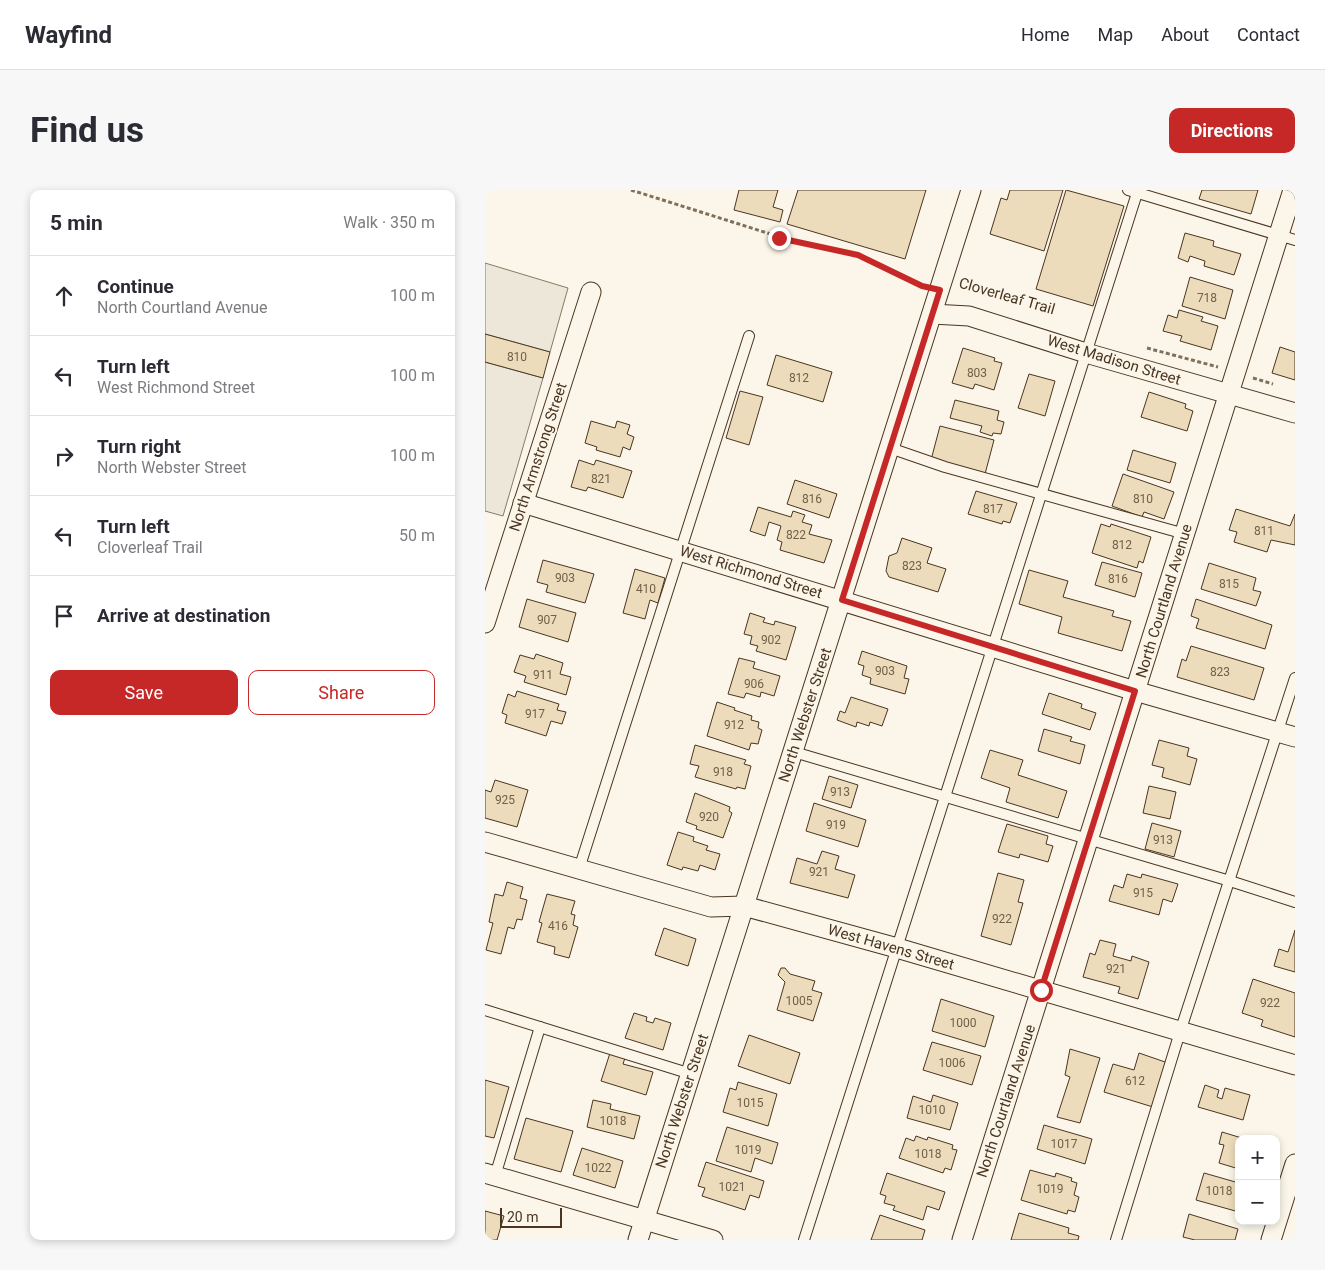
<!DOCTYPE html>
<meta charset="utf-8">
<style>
body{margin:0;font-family:Roboto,sans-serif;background:#f7f7f7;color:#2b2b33}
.controls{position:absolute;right:15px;bottom:15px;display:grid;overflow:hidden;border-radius:10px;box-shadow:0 2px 8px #0003}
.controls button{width:45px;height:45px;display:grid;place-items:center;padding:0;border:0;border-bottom:1px solid #e1e1e2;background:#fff;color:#2b2b33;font:25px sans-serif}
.scale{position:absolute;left:15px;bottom:12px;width:62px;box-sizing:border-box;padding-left:5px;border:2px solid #4a3520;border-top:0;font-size:14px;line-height:18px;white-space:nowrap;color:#4a3520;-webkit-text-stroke:4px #fbf6e9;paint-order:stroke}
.stop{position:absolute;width:15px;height:15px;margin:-11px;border:4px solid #c62828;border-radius:50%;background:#fff}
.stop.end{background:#c62828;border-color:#fff;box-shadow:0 1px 5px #0008}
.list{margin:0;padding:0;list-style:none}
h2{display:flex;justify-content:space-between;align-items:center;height:65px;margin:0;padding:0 20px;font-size:21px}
h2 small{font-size:16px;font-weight:400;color:#7c7c81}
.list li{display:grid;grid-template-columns:32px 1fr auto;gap:15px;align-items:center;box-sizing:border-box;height:80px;padding:0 20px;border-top:1px solid #e1e1e2}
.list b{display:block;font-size:19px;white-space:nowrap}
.list p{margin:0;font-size:16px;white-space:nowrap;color:#7c7c81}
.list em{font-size:16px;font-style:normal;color:#7c7c81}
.actions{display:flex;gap:10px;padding:15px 20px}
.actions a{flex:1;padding:11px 0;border:1px solid #c62828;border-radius:10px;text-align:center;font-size:18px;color:#c62828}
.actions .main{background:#c62828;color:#fff}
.icon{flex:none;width:28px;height:28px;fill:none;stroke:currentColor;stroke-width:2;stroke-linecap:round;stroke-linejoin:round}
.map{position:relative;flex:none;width:810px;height:1050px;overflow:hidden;border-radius:10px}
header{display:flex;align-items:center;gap:30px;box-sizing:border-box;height:70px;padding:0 25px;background:#fff;border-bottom:1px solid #e1e1e2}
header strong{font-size:24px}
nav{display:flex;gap:28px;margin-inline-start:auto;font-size:18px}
.intro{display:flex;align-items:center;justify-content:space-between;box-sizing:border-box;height:120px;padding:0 30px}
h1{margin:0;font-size:35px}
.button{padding:12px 22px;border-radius:10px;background:#c62828;color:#fff;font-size:18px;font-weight:700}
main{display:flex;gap:30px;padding:0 30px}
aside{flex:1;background:#fff;border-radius:10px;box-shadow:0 2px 8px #0003}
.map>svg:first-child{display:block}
.parking{fill:#ede7d9;stroke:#887966}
.building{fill:#ecdcbc;stroke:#4a3520}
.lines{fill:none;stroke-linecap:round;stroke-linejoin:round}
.service-casing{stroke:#4a3520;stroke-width:12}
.minor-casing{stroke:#4a3520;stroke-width:21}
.path{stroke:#7f6f5c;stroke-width:3;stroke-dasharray:4 2.5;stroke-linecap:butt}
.service{stroke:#fbf6e9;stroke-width:10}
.minor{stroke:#fbf6e9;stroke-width:19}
.route{stroke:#c62828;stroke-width:6}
.labels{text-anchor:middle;stroke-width:4;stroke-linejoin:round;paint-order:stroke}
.number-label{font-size:12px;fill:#725f47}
.street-label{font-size:15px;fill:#4a3520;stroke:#fbf6e9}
</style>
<header>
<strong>Wayfind</strong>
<nav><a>Home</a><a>Map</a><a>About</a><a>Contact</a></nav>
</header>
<div class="intro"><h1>Find us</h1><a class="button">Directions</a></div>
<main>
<aside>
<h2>5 min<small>Walk · 350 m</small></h2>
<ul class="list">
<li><svg class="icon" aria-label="ahead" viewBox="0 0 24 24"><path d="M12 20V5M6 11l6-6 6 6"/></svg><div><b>Continue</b><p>North Courtland Avenue</p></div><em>100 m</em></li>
<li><svg class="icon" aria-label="left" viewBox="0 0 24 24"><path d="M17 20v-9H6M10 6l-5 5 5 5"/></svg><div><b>Turn left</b><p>West Richmond Street</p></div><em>100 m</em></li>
<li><svg class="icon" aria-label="right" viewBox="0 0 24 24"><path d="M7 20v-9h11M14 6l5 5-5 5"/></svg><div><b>Turn right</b><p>North Webster Street</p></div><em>100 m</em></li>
<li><svg class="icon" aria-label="left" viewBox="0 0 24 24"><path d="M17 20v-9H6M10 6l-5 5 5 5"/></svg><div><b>Turn left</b><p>Cloverleaf Trail</p></div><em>50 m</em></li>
<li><svg class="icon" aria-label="arrive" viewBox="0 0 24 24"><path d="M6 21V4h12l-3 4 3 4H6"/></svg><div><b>Arrive at destination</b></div></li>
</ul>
<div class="actions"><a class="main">Save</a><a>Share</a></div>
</aside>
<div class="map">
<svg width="810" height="1050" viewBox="0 0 810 1050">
<rect width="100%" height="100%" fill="#fbf6e9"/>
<g class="parking">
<path d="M0,73l83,25 -18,64 -65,-18z"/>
<path d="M0,172l58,16 -40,138 -18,-5z"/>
</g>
<g class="building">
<path d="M254,0h39l-5,17 10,3 -3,12 -46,-12z"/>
<path d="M313,0h128l-21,69 -118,-35z"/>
<path d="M525,0h53l-19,61 -54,-17 11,-36 6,2z"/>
<path d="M581,0l58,16 -31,100 -57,-17z"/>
<path d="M717,0h56l-7,24 -52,-15z"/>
<path d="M700,43l29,8 -1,5 28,8 -7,21 -30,-9 1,-5 -15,-5 -2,6 -10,-4z"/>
<path d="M705,87l43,13 -8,29 -43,-13z"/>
<path d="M694,120l24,7 -2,4 17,5 -7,24 -31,-9 2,-5 -19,-5 5,-16 9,3z"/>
<path d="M0,144l65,18 -7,26 -58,-16z"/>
<path d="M795,157l15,5v28l-23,-7z"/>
<path d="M478,158l32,10 -1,3 8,2 -8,27 -19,-6 -2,5 -21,-6z"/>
<path d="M291,165l56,17 -9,30 -56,-17z"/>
<path d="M544,184l26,7 -10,35 -27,-8z"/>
<path d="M255,201l23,6 -14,48 -23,-7z"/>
<path d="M664,202l37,12 -1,4 8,3 -6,20 -46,-14z"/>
<path d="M470,210l44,11 -2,9 7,2 -3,12 -8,-1 -1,3 -12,-4 2,-6 -32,-8z"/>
<path d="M106,231l24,7 2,-7 13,4 -3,9 7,3 -4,13 -7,-3 -3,10 -24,-7 1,-3 -12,-4z"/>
<path d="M455,236l54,14 -9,34 -54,-14z"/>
<path d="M648,260l43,13 -6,20 -43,-13z"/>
<path d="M94,270l15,5 2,-5 36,11 -9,27 -35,-11 -2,4 -15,-4z"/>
<path d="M638,284l51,18 -10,27 -20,-7 -2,5 -30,-11z"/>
<path d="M310,290l42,14 -8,24 -42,-14z"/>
<path d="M491,301l41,12 -7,20 -7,-2 -1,3 -34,-10z"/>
<path d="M273,317l33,10 2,-6 12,4 -3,7 10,3 -3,9 23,6 -8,23 -44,-13 2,-8 -5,-2 4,-14 -12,-4 -4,14 -15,-5z"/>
<path d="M751,319l54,17 5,-12v31l-24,-5 -4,12 -33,-10 3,-10 -8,-2z"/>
<path d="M616,334l9,3 1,-3 40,13 -8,26 -4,-2 -2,7 -45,-15z"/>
<path d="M417,348l30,10 -5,15 19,6 -8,23 -49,-15 -3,-6 3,-15 8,-3z"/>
<path d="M58,370l51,14 -9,29 -39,-11 2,-7 -11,-3z"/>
<path d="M617,372l40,11 -7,24 -40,-12z"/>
<path d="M724,373l47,15 -3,12 8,2 -5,14 -55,-17z"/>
<path d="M150,379l30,9 -7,25 -8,-3 -5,19 -22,-6z"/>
<path d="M544,380l39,11 -5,16 51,14 -2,5 19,5 -9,30 -64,-18 4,-16 -43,-13z"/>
<path d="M42,409l49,14 -8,29 -49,-15z"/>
<path d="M711,409l76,26 -7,24 -69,-21 3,-9 -8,-3z"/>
<path d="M265,423l15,5 -2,4 11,3 1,-4 21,6 -10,33 -30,-9 2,-5 -8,-2 2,-8 -8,-2z"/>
<path d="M706,456l73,22 -10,32 -77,-23 5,-18 4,2z"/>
<path d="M377,461l45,15 -3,12 5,1 -4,15 -35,-10 1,-6 -9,-3 2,-9 -6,-2z"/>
<path d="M51,464l27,9 -3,11 11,3 -5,18 -42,-13 2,-6 -12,-4 6,-17 14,4z"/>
<path d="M254,468l16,4 -2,6 27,8 -6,20 -13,-4 -1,5 -14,-4 -2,5 -16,-4z"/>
<path d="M32,501l42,13 -2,6 9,2 -4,12 -11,-3 -5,15 -41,-13 2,-8 -5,-2 6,-19 7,3z"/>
<path d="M564,503l33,11 -1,4 15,5 -6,17 -48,-16z"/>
<path d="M366,507l37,12 -6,17 -12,-4 -1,4 -12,-4 -1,5 -19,-7 3,-9 5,2z"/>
<path d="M232,512l18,6 -1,2 18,6 -1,4 8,2 -1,6 4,2 -4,14 -7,-1 -2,7 -42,-14z"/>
<path d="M559,539l28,8 -2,4 15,4 -5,19 -42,-13z"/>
<path d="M674,550l30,8 -2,8 10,3 -7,26 -28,-8 2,-9 -12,-3z"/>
<path d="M210,555l51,15 -2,4 7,2 -6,23 -8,-2 -1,2 -41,-12 4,-11 -9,-2z"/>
<path d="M505,560l33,10 -5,15 49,16 -9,27 -52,-16 4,-14 -29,-10z"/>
<path d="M344,586l29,9 -7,23 -29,-9z"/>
<path d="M10,590l33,10 -11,37 -32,-9v-28l6,2z"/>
<path d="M664,596l27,6 -6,27 -27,-6z"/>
<path d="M210,603l35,14 -1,4 3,2 -9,25 -27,-9 1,-3 -11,-4z"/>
<path d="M329,613l52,17 -8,27 -52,-16z"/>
<path d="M667,633l29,8 -7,26 -29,-8z"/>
<path d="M522,634l41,12 -2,8 7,2 -5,16 -28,-8 -1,4 -21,-6z"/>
<path d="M193,642l16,5 -1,4 15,5 -2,4 14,4 -5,16 -15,-5 -2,6 -15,-4 -1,3 -15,-5z"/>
<path d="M337,661l17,5 -4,13 20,6 -7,23 -58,-15 7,-25 20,6z"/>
<path d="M513,683l26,7 -6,22 5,1 -12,42 -30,-9z"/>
<path d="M642,684l14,4 1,-4 36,10 -6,18 -9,-3 -4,16 -50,-14 5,-16 9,3z"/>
<path d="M22,692l16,5 -3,11 7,2 -5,20 -5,-1 -3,10 -6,-2 -7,27 -15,-4 7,-27 -4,-1 6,-28 8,2z"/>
<path d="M62,704l28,7 -4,13 4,1 -2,10 5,2 -9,31 -15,-4 1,-7 -18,-5 5,-19 -3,-1z"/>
<path d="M179,738l32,11 -8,27 -33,-11z"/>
<path d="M810,740v42l-21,-6 5,-17 9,3z"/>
<path d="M615,750l16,4 -3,12 18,5 1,-5 17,6 -11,37 -20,-6 2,-6 -37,-10 7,-24 5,2z"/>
<path d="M296,778h4l5,6 25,7 -3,9 10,3 -9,28 -36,-11 8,-28 -7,-7z"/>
<path d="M768,789l42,14v44l-34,-11 2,-6 -21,-7z"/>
<path d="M456,809l53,17 -9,31 -53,-16z"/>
<path d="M149,823l13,4 -1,4 7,2 2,-5 16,5 -8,27 -38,-12z"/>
<path d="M264,845l51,18 -10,31 -52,-18z"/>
<path d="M447,852l49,14 -9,29 -49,-15z"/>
<path d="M585,859l30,9 -20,65 -23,-6 13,-40 -5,-2z"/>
<path d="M125,863l15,5 -2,6 30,8 -7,23 -45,-14z"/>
<path d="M654,863l29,10 -15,44 -49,-15 9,-28 21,6z"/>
<path d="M0,890l24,7 -15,51 -9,-2z"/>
<path d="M253,892l39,12 -9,32 -45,-14 7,-24 6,2z"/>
<path d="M720,895l14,5 -2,7 5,2 3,-11 25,7 -7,25 -45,-13z"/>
<path d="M448,905l25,8 -8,27 -43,-12 6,-22 18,6z"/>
<path d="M108,910l18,4 -1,5 30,7 -6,23 -47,-12z"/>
<path d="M41,928l47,13 -12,41 -47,-13z"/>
<path d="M559,935l48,14 -7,25 -48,-15z"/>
<path d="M242,937l51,16 -6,21 -17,-6 -4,14 -35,-11z"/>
<path d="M737,942l23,7h-6v30l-20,-6 5,-18 -5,-1z"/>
<path d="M431,946l11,4 1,-3 25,8 -1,4 5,1 -6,20 -6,-2 -2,5 -44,-15 7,-20 8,3z"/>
<path d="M97,958l41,13 -8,27 -42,-13z"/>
<path d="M221,972l58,19 -5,17 -9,-3 -5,15 -43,-14 3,-8 -7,-2z"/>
<path d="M545,980l25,7 1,-4 16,5 -1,3 6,2 -3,12 5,2 -4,15 -7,-2 -1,4 -46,-14z"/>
<path d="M402,983l58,19 -6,18 -12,-4 -4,14 -30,-10 2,-4 -11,-3 2,-7 -6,-2z"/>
<path d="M719,983l35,10v29l-43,-12z"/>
<path d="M0,1021l19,5 -7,24h-12z"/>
<path d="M534,1023l50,15 -1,5 11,3 -1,4h-67z"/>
<path d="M704,1024l49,15 -3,11h-40l-12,-3z"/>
<path d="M395,1025l45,15 -3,10h-51z"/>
</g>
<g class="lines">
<g class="service-casing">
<g id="service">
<path d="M643,0l167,50"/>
<path d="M405,258l55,19 240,67"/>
<path d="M309,562l436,129 65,21"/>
<path d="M94,679l170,-533"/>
<path d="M0,820l206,64"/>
<path d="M10,986l45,-149"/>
<path d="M319,1050l334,-1050"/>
<path d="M631,1050l64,-208 115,-354"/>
</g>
</g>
<g class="minor-casing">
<g id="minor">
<path d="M447,124l37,2 117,37 209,60"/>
<path d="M38,313l612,188 160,46"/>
<path d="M0,433l106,-331"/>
<path d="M0,652l226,65 33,-1 153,42 398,117"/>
<path d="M0,983l228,67"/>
<path d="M153,1050l333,-1050"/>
<path d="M477,1050l331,-1050"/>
<path d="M786,1050l24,-76"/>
</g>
</g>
<g class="path">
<path d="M146,0l149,47 78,18 64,31"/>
<path d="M662,158l71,19"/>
<path d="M768,188l20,6"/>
</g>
<use href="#service" class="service"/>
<use href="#minor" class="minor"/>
</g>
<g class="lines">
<path class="route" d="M294,48l79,17 64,31 18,4 -98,310 293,91 -94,299"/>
</g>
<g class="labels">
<g class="number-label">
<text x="722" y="112">718</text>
<text x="32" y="171">810</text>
<text x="492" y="187">803</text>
<text x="314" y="192">812</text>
<text x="116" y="293">821</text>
<text x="327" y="313">816</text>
<text x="658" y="313">810</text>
<text x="508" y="323">817</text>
<text x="779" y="345">811</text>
<text x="311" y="349">822</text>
<text x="637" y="359">812</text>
<text x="427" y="380">823</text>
<text x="80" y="392">903</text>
<text x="633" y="393">816</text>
<text x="744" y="398">815</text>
<text x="161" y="403">410</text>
<text x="62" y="434">907</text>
<text x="286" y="454">902</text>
<text x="400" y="485">903</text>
<text x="735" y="486">823</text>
<text x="58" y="489">911</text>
<text x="269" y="498">906</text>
<text x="50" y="528">917</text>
<text x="249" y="539">912</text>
<text x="238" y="586">918</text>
<text x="355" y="606">913</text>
<text x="20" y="614">925</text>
<text x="224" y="631">920</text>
<text x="351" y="639">919</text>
<text x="678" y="654">913</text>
<text x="334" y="686">921</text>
<text x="658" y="707">915</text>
<text x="517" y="733">922</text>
<text x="73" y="740">416</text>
<text x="631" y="783">921</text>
<text x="314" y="815">1005</text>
<text x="785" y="817">922</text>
<text x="478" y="837">1000</text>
<text x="467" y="877">1006</text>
<text x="650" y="895">612</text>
<text x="265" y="917">1015</text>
<text x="447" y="924">1010</text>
<text x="128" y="935">1018</text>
<text x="579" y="958">1017</text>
<text x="263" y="964">1019</text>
<text x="443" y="968">1018</text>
<text x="113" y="982">1022</text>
<text x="247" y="1001">1021</text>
<text x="565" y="1003">1019</text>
<text x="734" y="1005">1018</text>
</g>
<g class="street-label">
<text transform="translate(522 106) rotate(16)" y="5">Cloverleaf Trail</text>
<text transform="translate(629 170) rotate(17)" y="5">West Madison Street</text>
<text transform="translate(53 267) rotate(-72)" y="5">North Armstrong Street</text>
<text transform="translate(266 382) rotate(17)" y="5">West Richmond Street</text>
<text transform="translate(679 411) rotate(-73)" y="5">North Courtland Avenue</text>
<text transform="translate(320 525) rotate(-72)" y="5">North Webster Street</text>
<text transform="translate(406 757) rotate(16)" y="5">West Havens Street</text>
<text transform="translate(197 911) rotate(-72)" y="5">North Webster Street</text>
<text transform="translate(521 911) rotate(-72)" y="5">North Courtland Avenue</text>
</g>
</g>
</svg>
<div class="controls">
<button>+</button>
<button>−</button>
</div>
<div class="scale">20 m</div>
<div class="stop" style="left:556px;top:800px"></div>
<div class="stop end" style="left:294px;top:48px"></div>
</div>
</main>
